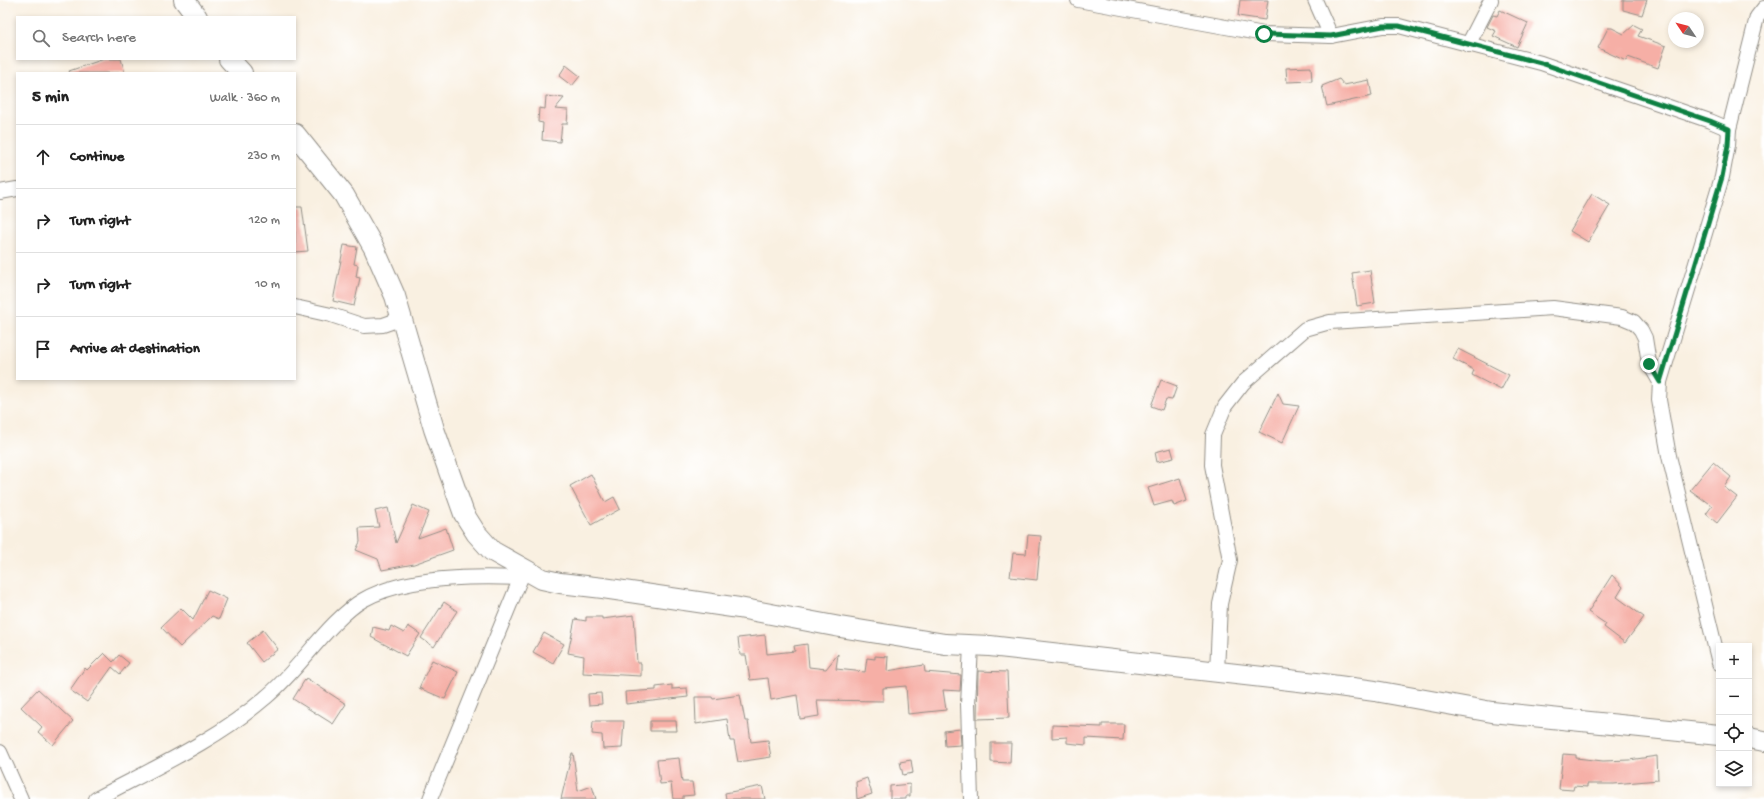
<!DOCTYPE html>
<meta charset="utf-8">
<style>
body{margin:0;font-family:"Gochi Hand",sans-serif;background:#f6f6f6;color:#222}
.controls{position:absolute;right:12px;bottom:12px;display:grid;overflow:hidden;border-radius:0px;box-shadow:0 2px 6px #0003}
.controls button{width:36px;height:36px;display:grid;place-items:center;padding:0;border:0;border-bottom:1px solid #e0e0e0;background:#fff;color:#222;font:20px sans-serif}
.compass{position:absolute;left:1668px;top:12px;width:36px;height:36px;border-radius:50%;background:#fff;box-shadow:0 2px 6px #0003;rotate:305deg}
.stop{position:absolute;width:12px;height:12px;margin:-9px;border:3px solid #0b8043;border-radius:50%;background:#fff}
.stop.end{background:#0b8043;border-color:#fff;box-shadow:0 1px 4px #0008}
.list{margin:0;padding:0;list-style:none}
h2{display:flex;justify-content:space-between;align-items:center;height:52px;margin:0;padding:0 16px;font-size:17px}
h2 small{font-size:13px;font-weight:400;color:#767676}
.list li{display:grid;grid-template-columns:26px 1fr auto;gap:12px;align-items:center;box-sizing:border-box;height:64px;padding:0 16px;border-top:1px solid #e0e0e0}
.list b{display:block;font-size:15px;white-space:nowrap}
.list em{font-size:13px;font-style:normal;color:#767676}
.icon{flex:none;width:22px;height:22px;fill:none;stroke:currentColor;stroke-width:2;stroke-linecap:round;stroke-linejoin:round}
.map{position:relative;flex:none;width:1764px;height:799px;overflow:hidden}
.search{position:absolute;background:#fff;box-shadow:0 2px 6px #0003;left:16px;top:16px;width:280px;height:44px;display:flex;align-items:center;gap:10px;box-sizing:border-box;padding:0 14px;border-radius:0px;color:#767676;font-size:15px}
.panel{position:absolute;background:#fff;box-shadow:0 2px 6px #0003;left:16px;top:72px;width:280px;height:308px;border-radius:0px}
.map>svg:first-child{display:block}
.building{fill:#f6afa6}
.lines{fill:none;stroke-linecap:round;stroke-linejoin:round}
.minor-casing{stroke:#928e86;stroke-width:16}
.secondary-casing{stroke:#928e86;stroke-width:22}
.minor{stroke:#fff;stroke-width:14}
.secondary{stroke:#fff;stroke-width:20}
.route{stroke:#0b8043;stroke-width:5}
</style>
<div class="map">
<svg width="1764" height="799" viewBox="0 0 1764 799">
<rect width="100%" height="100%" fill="#fff"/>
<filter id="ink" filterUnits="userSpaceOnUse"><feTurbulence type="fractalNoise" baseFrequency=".025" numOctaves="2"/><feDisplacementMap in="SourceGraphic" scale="8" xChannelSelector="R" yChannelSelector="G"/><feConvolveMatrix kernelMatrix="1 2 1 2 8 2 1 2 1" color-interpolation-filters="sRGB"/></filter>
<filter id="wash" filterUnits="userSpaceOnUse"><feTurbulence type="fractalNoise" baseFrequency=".012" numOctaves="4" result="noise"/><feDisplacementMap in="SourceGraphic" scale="16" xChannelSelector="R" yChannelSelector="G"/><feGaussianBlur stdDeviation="0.9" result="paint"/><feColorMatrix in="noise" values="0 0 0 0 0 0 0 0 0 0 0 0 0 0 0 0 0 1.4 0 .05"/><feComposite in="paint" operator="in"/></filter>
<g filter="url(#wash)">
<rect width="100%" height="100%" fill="#f9f0e1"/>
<g id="blocks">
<g class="building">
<path d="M1240,0h28l-3,20 -27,-4z"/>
<path d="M1623,0h24l-5,15 -19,-5z"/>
<path d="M1500,10l28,13 -11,24 -24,-11 3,-5 -9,-4 6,-12 4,1z"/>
<path d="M1634,25l8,4 -4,7 28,10 -8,22 -30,-11 -2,4 -28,-13 10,-20h4l12,6z"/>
<path d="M104,59h17l4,14h-55l-1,-2z"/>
<path d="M566,65l14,11 -8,10 -13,-10z"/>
<path d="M1311,67l1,14 -25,1 -1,-14z"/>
<path d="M1339,79l5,6 25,-5 3,16 -45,10 -5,-20z"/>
<path d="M546,96l18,2 -9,11 13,1 -1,14h-5l-2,18 -18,-2 1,-17 -5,-1 1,-14 6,1z"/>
<path d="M1592,194l18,11 -22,37 -18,-11z"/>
<path d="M295,207h7l6,44 -13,1z"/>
<path d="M344,245l13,2 -3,17 4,1 -2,12 4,1 -6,28 -21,-5z"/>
<path d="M1370,270l5,33 -18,3 -5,-33z"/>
<path d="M1458,349l51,26 -8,15 -29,-15 2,-5 -21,-11z"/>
<path d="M1161,380l16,6 -5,14 -6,-1 -4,11 -11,-4z"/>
<path d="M1278,393l5,11 16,2 -17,37 -23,-11z"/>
<path d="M1171,448l3,10 -17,4 -2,-10z"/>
<path d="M1713,462l18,15 -7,10 13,10 -20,26 -11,-9 6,-8 -22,-16z"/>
<path d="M591,474l14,28 9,-5 6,12 -29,16 -21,-39z"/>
<path d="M1180,478l7,23 -13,5 -2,-5 -18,5 -6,-18z"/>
<path d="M413,505l16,7 -11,26 28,-10 7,22 -39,14 -32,6 -4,-11 -22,-9 4,-8 -1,-14 20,-1 -4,-16 13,-3 8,35z"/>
<path d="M1028,535l13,1 -4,44 -27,-3 3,-24 13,1z"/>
<path d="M1612,575l11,12 -6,10 27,20 -19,26 -21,-16 2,-3 -18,-12z"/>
<path d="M208,590l19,9 -8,20 -7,-3 -32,31 -19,-20 20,-19 12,12z"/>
<path d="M444,602l13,9 -23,36 -13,-9z"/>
<path d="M634,615l3,48h4v13l-58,-3 1,-17 -16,-3 7,-34 11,2v-4h16v2z"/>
<path d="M391,626l13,7 4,-7 12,8 -14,22 -35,-19 2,-10 16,4z"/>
<path d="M263,630l15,19 -16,13 -15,-19z"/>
<path d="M544,633l20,11 -11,19 -20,-11z"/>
<path d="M765,635l2,19 28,-3 -1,-5 13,-2 2,23 17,2 12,-15 -2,15 29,3 2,-14 8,1v-3l13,1 -1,14 37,-6 1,7 36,3 -1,16 -17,-1 3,20 -38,4 -2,-28 -23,2v13l-66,-1 2,16 -19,3 -3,-24 -26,5 -3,-22 -18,2 -4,-25h-6l-2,-17z"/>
<path d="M104,653l9,9 6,-7 10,8 -9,11 -8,-7 -25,35 -17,-12 15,-22 2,2z"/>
<path d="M432,660l26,12 -13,27 -26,-11z"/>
<path d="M978,671l29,1 2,46 -32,1z"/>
<path d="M306,678l40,26 -13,20 -40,-25z"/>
<path d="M672,685v4l15,-1 1,9 -62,7 -1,-12 31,-2v-3z"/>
<path d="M38,689l35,32 -20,24 -15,-13 4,-5 -21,-20z"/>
<path d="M601,693l1,11 -13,1 -1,-11z"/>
<path d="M740,695l5,26h3l3,21 17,-2 3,17 -33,5 -4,-21h-4l-3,-22 -31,5 -1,-27h17l1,2z"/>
<path d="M593,721h31l-2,27 -19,1 -1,-14 -10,-1z"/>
<path d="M650,721h26l1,10h-27z"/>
<path d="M1102,724h22l-1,16 -37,-2v7l-19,-2v-6l-15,1v-13l50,2z"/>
<path d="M960,729l1,16 -16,1 -1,-15z"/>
<path d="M991,743h20l-1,20 -19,-1z"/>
<path d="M572,753h1l5,38 14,-5 4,13h-35z"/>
<path d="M1563,754l13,1v3l27,3 26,-1 28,-4 1,24 -44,4h-27v3l-13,-1 -1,4 -14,-1z"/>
<path d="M679,758l3,24h10l2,13 -11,1v3h-10l-2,-16 -11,1 -3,-24z"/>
<path d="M911,760l2,13 -10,2 -3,-13z"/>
<path d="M867,778l5,16 -15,5 -1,-17z"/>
<path d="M910,784v12h-4v3h-16v-13z"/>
<path d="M762,786l3,13h-39l-1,-6z"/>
</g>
</g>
</g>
<g filter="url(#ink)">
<use href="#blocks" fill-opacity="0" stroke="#928e86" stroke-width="1"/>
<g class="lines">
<g class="minor-casing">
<g id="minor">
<path d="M1078,0l186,34 67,2 52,-10h16l142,37 169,58 19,8 -1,16 -6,32 -62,205 -1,18 10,56 50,207"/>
<path d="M1315,0l16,36"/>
<path d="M1468,45l23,-45"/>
<path d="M1729,129l28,-112 7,-9"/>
<path d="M0,192l17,-3"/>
<path d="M295,307l36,8 33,11 19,-1 20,-7"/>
<path d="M971,646l-3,58 3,95"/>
<path d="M1217,672l3,-68 10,-44 -18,-95 1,-30 12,-29 18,-23 62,-54 25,-7 223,-14 69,9 12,5 7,8 4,8 4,25 11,19"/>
<path d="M0,752l21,47"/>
<path d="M96,799c58,-31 119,-58 169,-101 27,-22 46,-51 70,-75 8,-8 19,-18 28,-23 42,-24 111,-24 158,-22"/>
<path d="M430,799l94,-229"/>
</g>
</g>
<g class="secondary-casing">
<g id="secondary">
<path d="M184,0l13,17"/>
<path d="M229,59l13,14"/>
<path d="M295,134l49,61 30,53 21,48 39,133 30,85 12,19 16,18 50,28 18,4 43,5 136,20 101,19 105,17 45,2 326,37 59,8 117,21 227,23"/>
<path d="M1749,738l15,3"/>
</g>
</g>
<use href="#minor" class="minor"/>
<use href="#secondary" class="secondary"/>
</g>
</g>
<g class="lines" filter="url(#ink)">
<path class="route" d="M1264,34l67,2 52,-10h16l142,37 169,58 19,8 -1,16 -6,32 -62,205 -11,-18"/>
</g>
</svg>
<div class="controls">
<button>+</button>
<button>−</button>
<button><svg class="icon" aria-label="locate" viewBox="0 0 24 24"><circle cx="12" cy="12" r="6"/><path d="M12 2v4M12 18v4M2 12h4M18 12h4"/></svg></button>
<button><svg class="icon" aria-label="layers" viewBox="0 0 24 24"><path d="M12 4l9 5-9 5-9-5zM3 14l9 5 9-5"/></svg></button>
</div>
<svg class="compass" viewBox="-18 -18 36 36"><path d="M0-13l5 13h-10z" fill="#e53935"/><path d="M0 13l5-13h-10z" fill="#767676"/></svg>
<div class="stop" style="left:1264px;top:34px"></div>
<div class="stop end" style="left:1649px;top:364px"></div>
<div class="search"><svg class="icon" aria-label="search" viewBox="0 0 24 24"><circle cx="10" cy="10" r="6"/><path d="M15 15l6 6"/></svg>Search here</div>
<section class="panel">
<h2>5 min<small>Walk · 360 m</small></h2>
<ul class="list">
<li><svg class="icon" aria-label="ahead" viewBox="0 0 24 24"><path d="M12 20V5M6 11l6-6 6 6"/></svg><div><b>Continue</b></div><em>230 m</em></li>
<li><svg class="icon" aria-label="right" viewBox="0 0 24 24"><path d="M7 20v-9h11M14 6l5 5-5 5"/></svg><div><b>Turn right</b></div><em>120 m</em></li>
<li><svg class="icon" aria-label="right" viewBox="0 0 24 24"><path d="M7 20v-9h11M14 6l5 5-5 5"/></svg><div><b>Turn right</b></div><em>10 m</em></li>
<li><svg class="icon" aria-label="arrive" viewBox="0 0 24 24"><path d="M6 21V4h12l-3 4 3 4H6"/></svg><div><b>Arrive at destination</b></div></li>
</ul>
</section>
</div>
